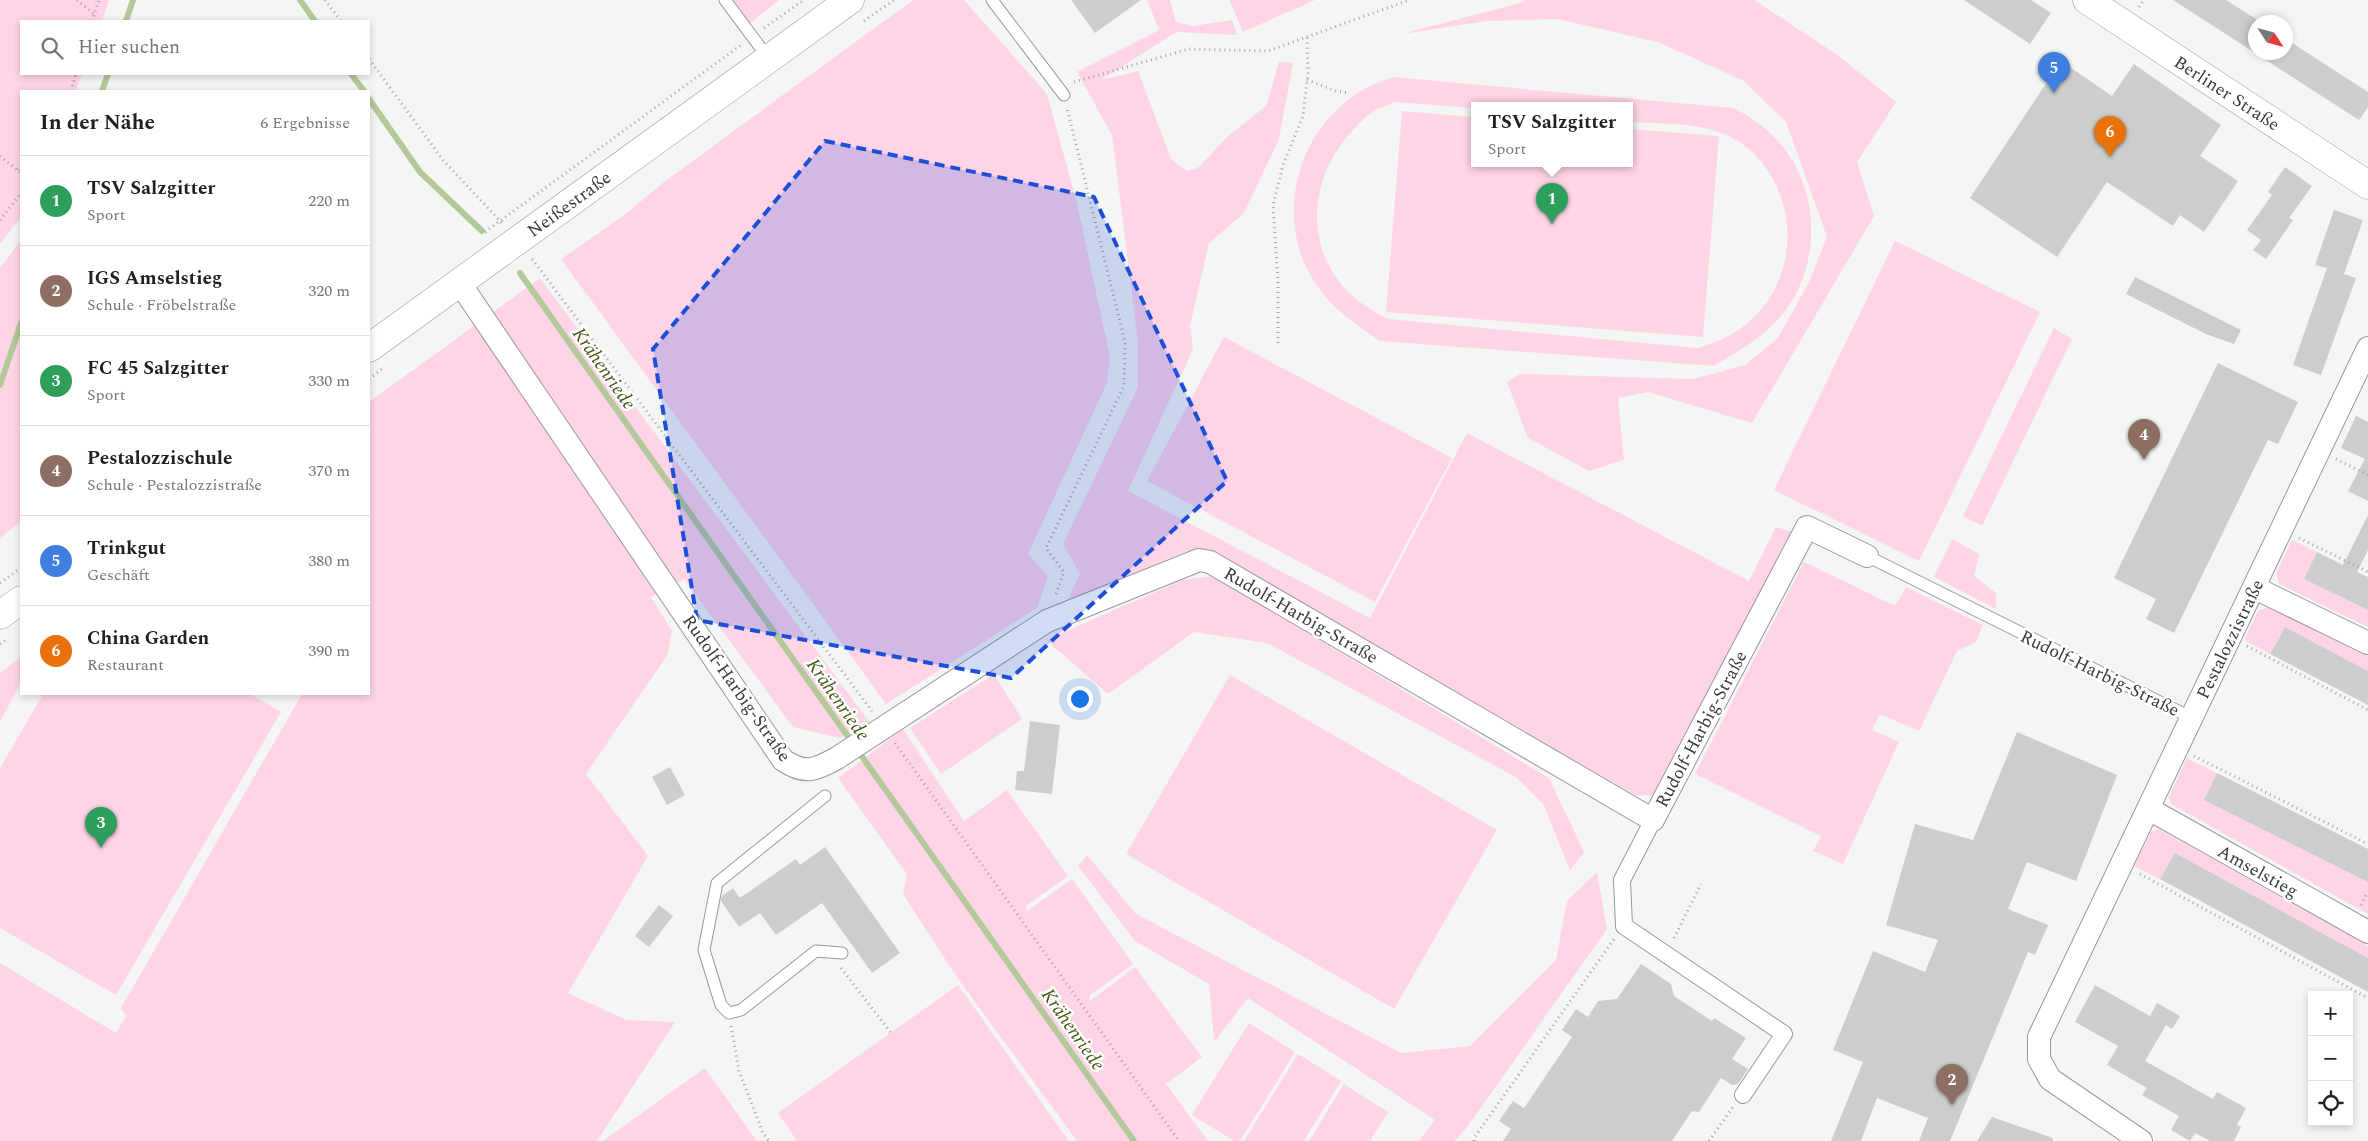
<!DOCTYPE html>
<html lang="de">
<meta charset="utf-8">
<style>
body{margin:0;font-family:Spectral,serif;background:#f6f6f6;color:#202124}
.controls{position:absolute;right:15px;bottom:15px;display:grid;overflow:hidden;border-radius:0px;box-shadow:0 2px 8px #0003}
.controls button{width:45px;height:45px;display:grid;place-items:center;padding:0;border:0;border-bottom:1px solid #e0e0e0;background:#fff;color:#202124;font:25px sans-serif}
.compass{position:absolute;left:2248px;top:15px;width:45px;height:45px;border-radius:50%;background:#fff;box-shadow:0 2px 8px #0003;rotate:126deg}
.you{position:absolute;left:1079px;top:698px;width:18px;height:18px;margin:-12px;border:4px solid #fff;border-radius:50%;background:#1a73e8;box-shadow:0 0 0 8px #1a73e833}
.badge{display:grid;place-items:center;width:32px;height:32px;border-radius:50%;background:#c03f88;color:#fff;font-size:16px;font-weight:700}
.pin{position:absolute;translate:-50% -41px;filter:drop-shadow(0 1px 2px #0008)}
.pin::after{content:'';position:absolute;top:26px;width:18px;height:15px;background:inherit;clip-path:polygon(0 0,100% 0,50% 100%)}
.popup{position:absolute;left:1471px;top:102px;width:162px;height:65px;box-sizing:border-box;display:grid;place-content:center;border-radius:0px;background:#fff;filter:drop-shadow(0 1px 4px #0005);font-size:16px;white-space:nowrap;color:#757577}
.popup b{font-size:19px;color:#202124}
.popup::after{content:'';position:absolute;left:50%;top:100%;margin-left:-10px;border:10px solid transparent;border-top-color:#fff}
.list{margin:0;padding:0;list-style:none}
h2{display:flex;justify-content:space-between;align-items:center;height:65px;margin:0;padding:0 20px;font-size:21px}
h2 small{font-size:16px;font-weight:400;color:#757577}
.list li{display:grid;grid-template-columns:32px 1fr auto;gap:15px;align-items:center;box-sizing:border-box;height:90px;padding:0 20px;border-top:1px solid #e0e0e0}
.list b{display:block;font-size:19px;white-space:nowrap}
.list p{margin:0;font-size:16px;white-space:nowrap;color:#757577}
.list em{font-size:16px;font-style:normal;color:#757577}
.icon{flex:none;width:28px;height:28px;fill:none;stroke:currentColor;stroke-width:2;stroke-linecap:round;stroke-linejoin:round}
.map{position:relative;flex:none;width:2368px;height:1141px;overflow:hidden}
.search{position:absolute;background:#fff;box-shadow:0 2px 8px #0003;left:20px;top:20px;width:350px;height:55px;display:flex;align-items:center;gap:12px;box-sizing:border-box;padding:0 18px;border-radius:0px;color:#757577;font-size:19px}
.panel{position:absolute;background:#fff;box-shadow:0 2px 8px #0003;left:20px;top:90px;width:350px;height:605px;border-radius:0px}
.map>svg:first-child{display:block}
.green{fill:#ffd4e7;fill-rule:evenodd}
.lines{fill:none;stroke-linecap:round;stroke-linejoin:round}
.stream{stroke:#b4c999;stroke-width:6}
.building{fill:#cdcecc}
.service-casing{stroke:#999a97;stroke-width:13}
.pedestrian-casing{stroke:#999a97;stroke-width:18}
.minor-casing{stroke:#999a97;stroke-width:24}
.tertiary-casing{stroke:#999a97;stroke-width:29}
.path{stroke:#a4a5a3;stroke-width:3;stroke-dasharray:1 4;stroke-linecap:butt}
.service{stroke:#fff;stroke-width:11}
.pedestrian{stroke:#fff;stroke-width:16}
.minor{stroke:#fff;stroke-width:22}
.tertiary{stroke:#fff;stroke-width:28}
.marked{fill:#1d4ed8;fill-opacity:0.2;stroke:#1d4ed8;stroke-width:4;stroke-dasharray:10 6;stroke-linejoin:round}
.labels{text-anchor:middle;stroke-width:5;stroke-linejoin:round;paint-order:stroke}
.street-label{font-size:18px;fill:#393938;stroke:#fff}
.water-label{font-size:19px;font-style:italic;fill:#3e560e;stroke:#fff}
</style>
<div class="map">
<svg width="2368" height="1141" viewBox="0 0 2368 1141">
<rect width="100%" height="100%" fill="#f4f6f3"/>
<g class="green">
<path d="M0,0h109l-7,21h-81v53h61l-6,17h-55v126l-21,27z"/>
<path d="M729,0h50l-31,25z"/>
<path d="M913,0h51l83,94 30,109 33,154 -3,26 -79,171 20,23 -11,31 -151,96 -325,-445 62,-43 41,-34z"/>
<path d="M1147,0h23l6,22 17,4 39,-6 5,15 -61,-3 -75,48 37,-9 33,88 16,12 11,-3 30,-32 38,-30 13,-44 14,1 -14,76 -35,74 -35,30 -19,83 3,23 -65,142 242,127 97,-185 282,148 27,-54 20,6 -137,263 -24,-1 -422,-243h-28l-118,49 13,-27 -17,-30 75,-157v-45l-26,-207 -35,-63 82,-42z"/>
<path d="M1229,0h86l-72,32z"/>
<path d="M1525,0h229l82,54 60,48 -39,60 17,54 -122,207 -104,-31 -30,6 6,62 -35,11 -61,-33 -21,-56 13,-8 174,5 51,-14 33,-27 31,-56 18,-45 -41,-115 -42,-41 -86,-39 -101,-23 -70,2 -85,13 118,-31z"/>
<path d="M1393,77l341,31c16,9 30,18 43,32 44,47 46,126 4,176 -18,22 -43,35 -67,50l-334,-25c-23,-15 -47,-32 -63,-55 -40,-58 -26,-137 26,-182 15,-13 32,-21 50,-27zM1395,102l79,6v-3h156v17c32,2 71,0 101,15 60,32 74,116 33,169 -17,22 -39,34 -66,42l-310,-29c-17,-9 -33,-18 -46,-34 -40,-47 -29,-114 12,-156 6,-6 13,-14 20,-18 7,-4 14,-6 21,-9z"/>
<path d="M1402,111l72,6v46h156v-34l89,7 -16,201 -317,-25z"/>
<path d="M21,240v281l-21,17v-270z"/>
<path d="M1895,241l145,71 -121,249 -145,-71z"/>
<path d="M540,278l331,446 -31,14 -47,-11 -109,-148 -33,18 21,34 -4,23 -82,120 62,82 -80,137 58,27 49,2 -78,119h-597v-178l116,70 10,-17 -5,-8 181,-314h67v-292z"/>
<path d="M2054,328l18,11 -90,187 -19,-10z"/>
<path d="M1224,337l228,121 -77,144 -228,-121z"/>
<path d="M1952,539l27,15 -5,22 22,17v16l-62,-32z"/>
<path d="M2292,540l25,12 -13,27 64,31v17l-89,-43 -3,-10z"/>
<path d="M1804,562l91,44 11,-19 77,38 -7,17 -19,9 -38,80 -39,-17 -8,16 27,12 -56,122 -30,-13 8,-15 -126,-62z"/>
<path d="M1213,576l336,202 35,74 -14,18 -26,-65 -28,-28 -249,-134 -73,-11 -86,62 -62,-54 137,-60z"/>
<path d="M2268,607l100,49v15l-83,-44 -15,27 -26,-14 14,-29z"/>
<path d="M21,657v25l-21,40v-49z"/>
<path d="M994,674l28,45 -81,55 -31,-46z"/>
<path d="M1230,675l267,155 -103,179 -268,-155z"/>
<path d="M43,694h207l31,18 -165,283 -116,-67v-160z"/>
<path d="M903,729l61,92 43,-31 61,86 -42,30 1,5 45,-32 61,85 -44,32 1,5 45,-34 67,90 -36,27 42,57h-131l-121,-165 -53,-82 4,-20 -69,-96z"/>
<path d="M2187,758l30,15 -13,27 164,82v32l-197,-110 -2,-7z"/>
<path d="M2159,829l209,117v12l-193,-105 -15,26 -26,-13 17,-34z"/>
<path d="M1087,855l49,59 265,139 69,-7 86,-86 11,-59 30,-29 10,57 -139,197 -13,15h-36l16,-21 -187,-122 -34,44 -5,-58 -74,-43 -57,-75z"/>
<path d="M958,985l111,156h-272l-19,-28z"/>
<path d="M1249,1023l46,29 -55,89h-6l-42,-26z"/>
<path d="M1298,1054l43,27 -37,60h-60z"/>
<path d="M705,1068l52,73h-154z"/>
<path d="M1344,1084l44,28 -18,29h-61z"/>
</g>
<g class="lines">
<g class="stream">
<path d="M300,0l15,21"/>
<path d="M126,21l7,-21"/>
<path d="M351,74l13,17"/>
<path d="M102,91l6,-17"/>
<path d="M369,99l51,73 62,59"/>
<path d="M520,273l614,868"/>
<path d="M0,385l21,-62"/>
</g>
</g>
<g class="building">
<path d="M1071,0h70l-46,33z"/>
<path d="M1964,0h67l20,13 -21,31z"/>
<path d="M2173,0h53l30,19v33h30v-13l82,53v15l-9,13z"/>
<path d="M2061,61l51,35 22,-32 87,61 -21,31 38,25 -34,51 -24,-17 -7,11 -66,-44 -50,75 -87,-59z"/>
<path d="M2285,167l27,19 -23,32 4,2 -27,39 -13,-9 8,-10 -14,-10 25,-35 -4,-3z"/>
<path d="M2334,210l29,10 -19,54 12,4 -35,97 -28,-10 34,-97 -12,-3z"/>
<path d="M2135,277l106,53 -7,14 -28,-10 -80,-40z"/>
<path d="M2218,363l80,39 -20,42 -10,-4 -94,193 -28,-14 10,-20 -42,-21z"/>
<path d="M2356,416l12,6v79l-20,-10 17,-32 -24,-11z"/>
<path d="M2368,515v35l-11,22 11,5v33l-64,-31 13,-27 26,13z"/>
<path d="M2285,627l83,44v34l-98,-51z"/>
<path d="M1030,721l30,4 -8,69 -37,-4 2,-19h7z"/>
<path d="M2017,732l100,43 -41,106 -49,-19 -19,47 40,16 -13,30 -7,-3 -78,189h-31l9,-23 -51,-20 -16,43h-30l32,-79 -30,-12 40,-99 52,21 13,-32 -52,-15 29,-101 58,16z"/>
<path d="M670,767l15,28 -18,10 -15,-28z"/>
<path d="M2217,773l151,76v33l-164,-82z"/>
<path d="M825,847l75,106 -28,20 -50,-70 -46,32 -16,-22 -21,14 -18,-26 1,-5 11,-8 7,10 56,-39 4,6z"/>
<path d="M2175,853l193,105v34l-208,-113z"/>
<path d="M659,905l14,11 -24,31 -14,-11z"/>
<path d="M1641,964l30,20 3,12 38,25 2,-3 32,20 -14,21 16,10 -10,15 -6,1 -11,-7 -22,34 -7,-1 -20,30h-169l8,-12 -12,-8 14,-20 11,7 48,-71 -10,-7 14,-21 12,8 10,-16 19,-2z"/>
<path d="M2095,985l55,31 7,-13 23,13 -8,13 -6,-4 -21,36 68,38 4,-7 29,16 -9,17 4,2 -7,14h-24l-15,-8 -5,8 -19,-11 8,-14 -37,-21 5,-7 -40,-23 11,-19 -43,-24z"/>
<path d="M1992,1117l61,21v3h-76z"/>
</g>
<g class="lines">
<g class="service-casing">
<g id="service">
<path d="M725,0l44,59"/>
<path d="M992,0l72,95"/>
<path d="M1867,556l325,162"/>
<path d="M825,796l-108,87 -13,67 17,55 8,8 12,-3 75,-59 26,2"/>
</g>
</g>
<g class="pedestrian-casing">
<path id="pedestrian" d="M1653,820l-31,60 2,46 160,108 -41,61"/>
</g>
<g class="minor-casing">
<g id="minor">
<path d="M459,282l324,478c22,15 33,10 54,-2l210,-137 152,-61 11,2 443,258 154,-293 60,29"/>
<path d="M2255,588l113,55"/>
<path d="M2149,809l219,123"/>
<path d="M2141,1141l-91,-62 -11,-20v-22l329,-689"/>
</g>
</g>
<g class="tertiary-casing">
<g id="tertiary">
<path d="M2087,0l281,185"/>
<path d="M369,348l481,-348"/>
<path d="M0,615l21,-15"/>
</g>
</g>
<g class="path">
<path d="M77,0l17,14"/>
<path d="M325,0l16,21"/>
<path d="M2139,7l5,-7"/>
<path d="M92,21l7,-21"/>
<path d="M864,21l30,-21"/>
<path d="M764,28l40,-28"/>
<path d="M369,59l74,101 59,63"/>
<path d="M1307,80l29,11 13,2"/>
<path d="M1074,82l115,-33 79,2 141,-51"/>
<path d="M71,91l5,-17"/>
<path d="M0,156l21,17"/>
<path d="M18,170l3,-4"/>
<path d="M0,220l21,-27"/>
<path d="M485,232l256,-187"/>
<path d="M532,259l340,452"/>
<path d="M1278,343v-61l-5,-77 10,-40 20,-49 5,-43 -1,-36"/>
<path d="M369,379l13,-10"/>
<path d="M2336,459l32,16"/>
<path d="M2299,538l69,34"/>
<path d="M0,583l21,-15"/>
<path d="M1056,594l8,-22 -18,-24 78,-162 1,-44 -58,-234"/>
<path d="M0,644l8,-5"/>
<path d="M2247,646l121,64"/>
<path d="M895,743l284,398"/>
<path d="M2194,756l174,88"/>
<path d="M2140,874l228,124"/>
<path d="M2361,905l7,-13"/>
<path d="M1674,938l27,-54"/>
<path d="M841,968l50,65"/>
<path d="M731,1026l8,45 24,62 6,8"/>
<path d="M1474,1141v-3l140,-199"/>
<path d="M1709,1141l24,-34"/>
</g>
<use href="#service" class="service"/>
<use href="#pedestrian" class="pedestrian"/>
<use href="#minor" class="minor"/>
<use href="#tertiary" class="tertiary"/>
</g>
<path class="marked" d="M825,141l269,56 133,284 -216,197 -314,-58 -44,-271z"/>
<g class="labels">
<g class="street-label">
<text transform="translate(2227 93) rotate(33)" y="6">Berliner Straße</text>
<text transform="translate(569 204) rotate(-36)" y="6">Neißestraße</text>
<text transform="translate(1301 615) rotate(30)" y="6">Rudolf-Harbig-Straße</text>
<text transform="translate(2230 639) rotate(-64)" y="6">Pestalozzistraße</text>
<text transform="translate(2100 673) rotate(26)" y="6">Rudolf-Harbig-Straße</text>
<text transform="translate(737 688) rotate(55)" y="6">Rudolf-Harbig-Straße</text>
<text transform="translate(1701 729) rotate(-62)" y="6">Rudolf-Harbig-Straße</text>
<text transform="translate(2258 871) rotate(29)" y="6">Amselstieg</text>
</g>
<g class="water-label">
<text transform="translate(605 368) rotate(55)" y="7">Krähenriede</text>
<text transform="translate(839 699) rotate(55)" y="7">Krähenriede</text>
<text transform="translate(1074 1029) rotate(55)" y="7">Krähenriede</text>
</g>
</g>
</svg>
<div class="controls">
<button>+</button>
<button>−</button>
<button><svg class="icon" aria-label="locate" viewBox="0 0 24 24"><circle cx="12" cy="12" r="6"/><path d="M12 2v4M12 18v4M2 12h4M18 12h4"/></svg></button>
</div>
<svg class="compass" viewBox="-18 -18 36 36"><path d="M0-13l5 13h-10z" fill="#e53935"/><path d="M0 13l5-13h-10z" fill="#757577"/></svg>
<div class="you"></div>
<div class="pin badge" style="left:1552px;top:224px;background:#2e9e5b">1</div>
<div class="popup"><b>TSV Salzgitter</b>Sport</div>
<div class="pin badge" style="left:1952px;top:1105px;background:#8d6e63">2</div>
<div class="pin badge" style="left:101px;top:848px;background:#2e9e5b">3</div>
<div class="pin badge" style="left:2144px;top:460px;background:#8d6e63">4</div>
<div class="pin badge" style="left:2054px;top:93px;background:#3f7fe0">5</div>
<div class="pin badge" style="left:2110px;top:157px;background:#e8710a">6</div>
<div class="search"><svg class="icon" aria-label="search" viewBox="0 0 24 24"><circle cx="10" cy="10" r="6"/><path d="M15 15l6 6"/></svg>Hier suchen</div>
<section class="panel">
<h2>In der Nähe<small>6 Ergebnisse</small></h2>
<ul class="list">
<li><span class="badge" style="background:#2e9e5b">1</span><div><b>TSV Salzgitter</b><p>Sport</p></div><em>220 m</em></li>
<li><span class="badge" style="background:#8d6e63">2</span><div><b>IGS Amselstieg</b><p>Schule · Fröbelstraße</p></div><em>320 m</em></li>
<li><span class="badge" style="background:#2e9e5b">3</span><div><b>FC 45 Salzgitter</b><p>Sport</p></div><em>330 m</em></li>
<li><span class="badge" style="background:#8d6e63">4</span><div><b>Pestalozzischule</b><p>Schule · Pestalozzistraße</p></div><em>370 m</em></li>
<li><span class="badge" style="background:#3f7fe0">5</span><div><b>Trinkgut</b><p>Geschäft</p></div><em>380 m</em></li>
<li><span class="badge" style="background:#e8710a">6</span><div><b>China Garden</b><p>Restaurant</p></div><em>390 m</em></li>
</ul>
</section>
</div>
